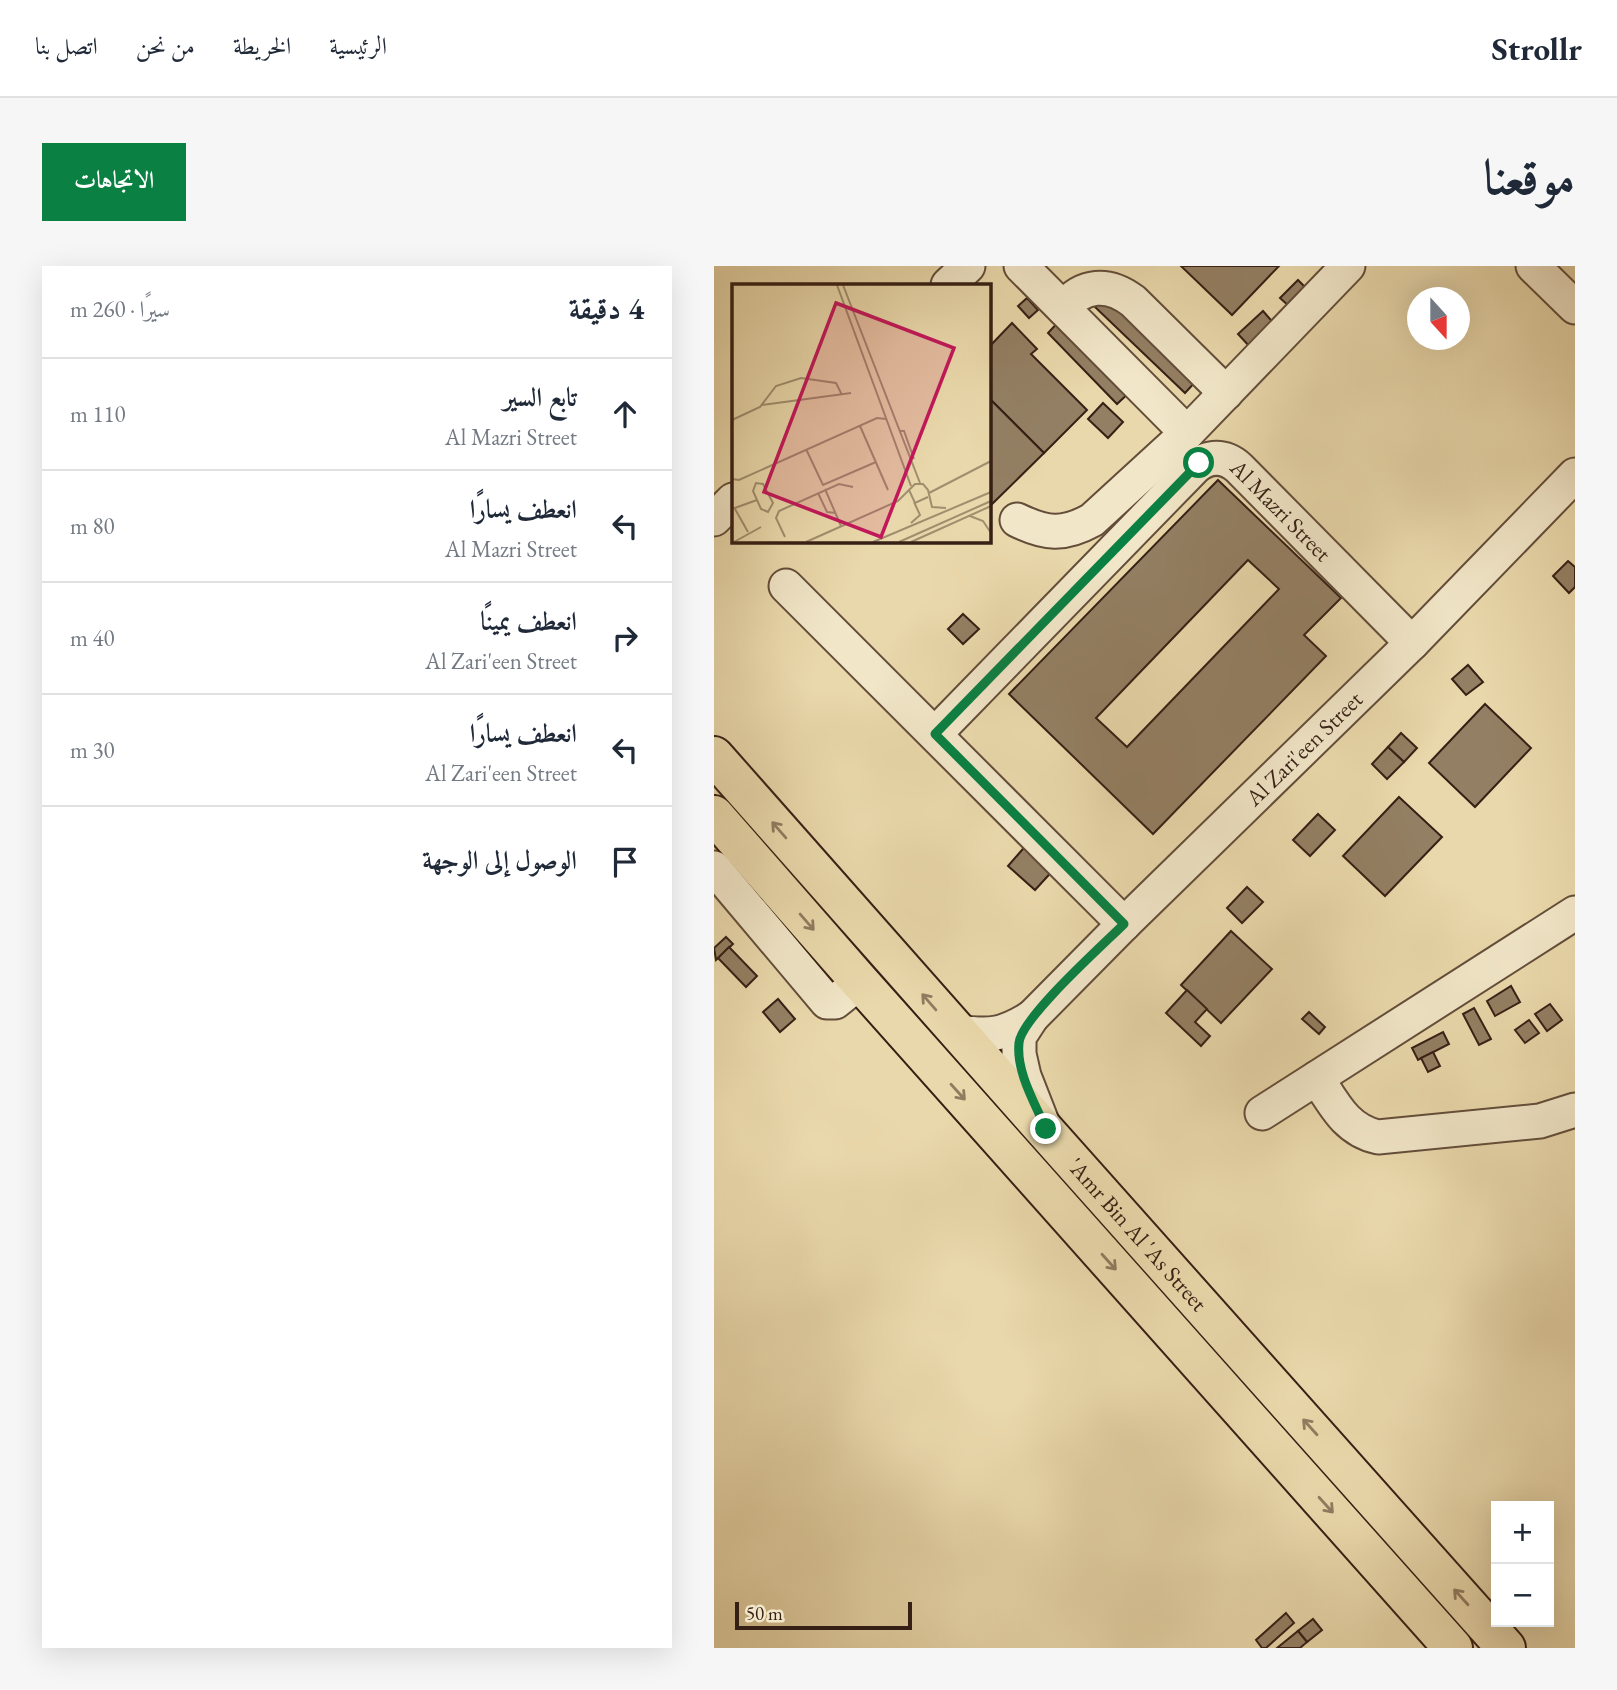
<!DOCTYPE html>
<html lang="ar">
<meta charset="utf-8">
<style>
body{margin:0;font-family:"EB Garamond",Amiri,serif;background:#f6f6f7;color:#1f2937;direction:rtl}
.controls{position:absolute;right:21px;bottom:21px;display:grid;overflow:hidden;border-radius:0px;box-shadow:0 7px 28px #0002}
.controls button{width:63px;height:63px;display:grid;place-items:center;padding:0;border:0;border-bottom:2px solid #e0e1e3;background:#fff;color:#1f2937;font:35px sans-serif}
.compass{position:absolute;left:693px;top:21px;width:63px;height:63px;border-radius:50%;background:#fff;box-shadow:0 7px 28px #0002;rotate:159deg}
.scale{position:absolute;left:21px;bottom:18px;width:177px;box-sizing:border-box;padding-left:7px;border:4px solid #361f15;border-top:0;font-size:19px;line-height:24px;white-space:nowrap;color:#361f15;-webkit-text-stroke:5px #f1e6c8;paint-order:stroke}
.stop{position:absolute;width:21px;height:21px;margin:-16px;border:5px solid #0b8043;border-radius:50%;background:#fff}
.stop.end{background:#0b8043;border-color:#fff;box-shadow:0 2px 7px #0008}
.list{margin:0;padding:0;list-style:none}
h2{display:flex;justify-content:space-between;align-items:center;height:91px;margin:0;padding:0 28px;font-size:30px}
h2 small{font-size:23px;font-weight:400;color:#747a83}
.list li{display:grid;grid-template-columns:46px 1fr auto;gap:21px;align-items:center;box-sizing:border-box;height:112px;padding:0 28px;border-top:2px solid #e0e1e3}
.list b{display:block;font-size:26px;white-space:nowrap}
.list p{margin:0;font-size:23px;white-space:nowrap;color:#747a83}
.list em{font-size:23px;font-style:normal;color:#747a83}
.icon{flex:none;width:38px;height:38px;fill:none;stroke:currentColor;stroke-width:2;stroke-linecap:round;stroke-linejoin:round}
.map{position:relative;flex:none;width:861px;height:1382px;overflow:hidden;direction:ltr;border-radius:0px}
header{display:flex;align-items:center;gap:42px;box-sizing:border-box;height:98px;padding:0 35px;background:#fff;border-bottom:2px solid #e0e1e3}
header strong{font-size:33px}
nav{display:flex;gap:38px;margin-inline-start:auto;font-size:24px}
.intro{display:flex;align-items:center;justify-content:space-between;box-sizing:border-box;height:168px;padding:0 42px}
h1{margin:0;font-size:49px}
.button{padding:18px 32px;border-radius:0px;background:#0b8043;color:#fff;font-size:24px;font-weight:700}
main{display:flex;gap:42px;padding:0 42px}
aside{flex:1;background:#fff;border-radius:0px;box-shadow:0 7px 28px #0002}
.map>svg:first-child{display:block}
.building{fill:#937f63;stroke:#361f15;stroke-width:2;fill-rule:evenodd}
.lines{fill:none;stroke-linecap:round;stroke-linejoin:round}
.minor-casing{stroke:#634d3a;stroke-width:37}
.major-casing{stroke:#361f15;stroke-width:42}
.minor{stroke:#f1e6c8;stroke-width:33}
.major{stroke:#e9d8ab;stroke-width:38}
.oneway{stroke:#907c60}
.route{stroke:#0b8043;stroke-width:9}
.labels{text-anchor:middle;stroke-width:5;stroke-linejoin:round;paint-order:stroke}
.street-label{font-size:23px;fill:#361f15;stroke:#f1e6c8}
.inset-road{fill:none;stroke:#a18e6f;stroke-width:2}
.view{fill:#c2185b;fill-opacity:0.15;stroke:#c2185b;stroke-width:3.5}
.inset-edge{fill:none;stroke:#361f15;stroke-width:3.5}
</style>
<header>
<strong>Strollr</strong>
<nav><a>الرئيسية</a><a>الخريطة</a><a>من نحن</a><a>اتصل بنا</a></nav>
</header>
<div class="intro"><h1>موقعنا</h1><a class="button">الاتجاهات</a></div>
<main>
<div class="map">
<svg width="861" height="1382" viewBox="0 0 861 1382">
<rect width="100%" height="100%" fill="#e9d8ab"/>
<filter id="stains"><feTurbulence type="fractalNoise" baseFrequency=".00286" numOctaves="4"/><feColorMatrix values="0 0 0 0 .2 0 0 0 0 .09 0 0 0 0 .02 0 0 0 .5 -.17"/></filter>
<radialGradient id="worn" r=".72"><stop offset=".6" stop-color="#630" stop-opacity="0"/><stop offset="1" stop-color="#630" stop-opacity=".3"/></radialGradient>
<g class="building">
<path d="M467,0h98l-47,49z"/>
<path d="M584,14l11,11 -18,17 -11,-10z"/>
<path d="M394,28l89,86 -12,13 -90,-86z"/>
<path d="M313,32l11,12 -9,8 -11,-12z"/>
<path d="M549,45l13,15 -25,22 -13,-14z"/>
<path d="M348,52l70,72 -15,14 -69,-71z"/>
<path d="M298,57l25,26 -6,5 56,56 -43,43 -55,-55v-51z"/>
<path d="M275,132l55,55 -55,54z"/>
<path d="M389,137l20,19 -15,16 -20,-19z"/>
<path d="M504,214l123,118 -37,37 22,21 -173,178 -144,-140zM534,294l31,29 -152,158 -31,-29z"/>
<path d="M854,295l7,6v20l-6,6 -16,-17z"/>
<path d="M249,348l16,15 -16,15 -15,-15z"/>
<path d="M754,399l15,17 -17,13 -14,-16z"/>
<path d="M771,438l46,44 -56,59 -46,-44z"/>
<path d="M687,467l16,15 -13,14 -16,-15z"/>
<path d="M674,481l16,15 -17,17 -15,-15z"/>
<path d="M685,531l43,40 -57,59 -42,-40z"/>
<path d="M604,548l17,16 -25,26 -17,-16z"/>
<path d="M315,576l28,24 -22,24 -27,-24z"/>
<path d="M533,621l16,15 -21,21 -15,-15z"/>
<path d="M517,665l41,38 -51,54 -40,-38z"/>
<path d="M12,671l7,7 -17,16 -2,-12z"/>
<path d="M15,681l28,29 -11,11 -28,-29z"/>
<path d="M797,720l9,16 -25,14 -8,-15z"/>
<path d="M473,724l20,19 -12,13 15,14 -9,10 -35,-33z"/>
<path d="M64,733l17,20 -15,13 -17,-20z"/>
<path d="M836,738l12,16 -15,11 -12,-17z"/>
<path d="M760,742l17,31 -12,6 -16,-31z"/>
<path d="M595,746l16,15 -6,7 -17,-15z"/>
<path d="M815,754l10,13 -14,10 -10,-13z"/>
<path d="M729,766l6,12 -31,16 -6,-12z"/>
<path d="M719,786l7,14 -12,6 -7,-14z"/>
<path d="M572,1347l8,10 -28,25h-4l-6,-8z"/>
<path d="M599,1353l9,11 -15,12 -9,-11z"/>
<path d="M584,1365l9,11 -7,6h-23z"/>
</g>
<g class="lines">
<g class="minor-casing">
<g id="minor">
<path d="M307,0l166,167"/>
<path d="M819,0l42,41"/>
<path d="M234,19l20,-19"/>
<path d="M349,42c20,-24 45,-26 70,-7l93,92"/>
<path d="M0,253l19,-19"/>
<path d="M303,254c29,14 46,16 75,0l95,-87 161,-167"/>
<path d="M72,320l338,338"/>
<path id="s1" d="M221,468l259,-266c14,-13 31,-13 45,0l173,175"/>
<path d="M0,602l113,134h8l25,-20"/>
<path d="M242,766c34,4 46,4 76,-15"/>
<path d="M603,812c17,26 29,52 61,59l162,-16 35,-11"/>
<path d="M548,847l313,-200"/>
<path id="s2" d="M328,856l-18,-46 -5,-22v-17l13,-20 92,-93 288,-281 163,-168"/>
</g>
</g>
<g class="major-casing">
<g id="major">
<path id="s3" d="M0,490c262,299 528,595 792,892"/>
<path d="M0,549l146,167 593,666"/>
</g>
</g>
<use href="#minor" class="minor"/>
<use href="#major" class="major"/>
</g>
<defs><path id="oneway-shaft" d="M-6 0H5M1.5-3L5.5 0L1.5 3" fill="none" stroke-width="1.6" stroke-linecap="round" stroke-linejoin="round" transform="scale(1.75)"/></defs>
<g class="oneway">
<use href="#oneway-shaft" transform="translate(65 564) rotate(-131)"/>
<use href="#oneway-shaft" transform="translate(93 656) rotate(49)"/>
<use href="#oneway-shaft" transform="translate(215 736) rotate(-131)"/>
<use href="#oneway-shaft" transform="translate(244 826) rotate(48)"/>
<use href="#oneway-shaft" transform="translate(395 996) rotate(48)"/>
<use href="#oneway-shaft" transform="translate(596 1161) rotate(-132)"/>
<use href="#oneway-shaft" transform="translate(612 1239) rotate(48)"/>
<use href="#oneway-shaft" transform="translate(747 1331) rotate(-132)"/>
</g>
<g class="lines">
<path class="route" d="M332,863c-11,-26 -30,-57 -27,-86 2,-25 84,-98 105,-119l-189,-190 264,-271"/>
</g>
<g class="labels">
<g class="street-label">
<text dy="8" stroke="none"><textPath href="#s1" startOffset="481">Al Mazri Street</textPath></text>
<text dy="8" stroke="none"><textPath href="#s2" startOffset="495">Al Zari'een Street</textPath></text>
<text dy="8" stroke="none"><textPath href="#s3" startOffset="639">'Amr Bin Al 'As Street</textPath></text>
</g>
</g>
<g transform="translate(18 18)">
<rect width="259" height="259" fill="#e9d8ab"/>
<path class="inset-road" d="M105,1l74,201M111,1l77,198M30,121l89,-12M0,136l28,-13 16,-21 25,-8 35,5 6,12M128,142l28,64M167,147h5l10,28M74,165l17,36 53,-23M0,195l7,1 138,-62 9,1M31,200l10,19 -5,9 -7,-3 -8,-18 3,-8zM93,205l16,37M86,209l9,19 9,1M197,209l62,-32M196,213l-13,6 -6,-13 6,-6h8l5,6 4,17 14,1M0,225l25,-9M3,225l13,23M238,232l13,5 8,12M179,239l9,-8 -6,-13M53,253l-9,-19 3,-7 60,-27 14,3M2,258l27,-15M74,258l92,-41 11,-11M141,258l118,-50M167,258l92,-41M179,258l80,-36"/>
<path class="view" d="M104,19l118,45 -73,189 -117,-45z"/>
<rect width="259" height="259" class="inset-edge"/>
</g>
<rect width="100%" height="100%" filter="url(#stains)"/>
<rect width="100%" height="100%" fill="url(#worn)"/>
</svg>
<div class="controls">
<button>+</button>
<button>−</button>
</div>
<svg class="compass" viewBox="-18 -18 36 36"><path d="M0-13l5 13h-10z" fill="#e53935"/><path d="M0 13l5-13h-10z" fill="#747a83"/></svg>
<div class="scale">50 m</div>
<div class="stop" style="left:485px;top:197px"></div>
<div class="stop end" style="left:332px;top:863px"></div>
</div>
<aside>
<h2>4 دقيقة<small>سيرًا · 260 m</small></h2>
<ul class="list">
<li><svg class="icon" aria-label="ahead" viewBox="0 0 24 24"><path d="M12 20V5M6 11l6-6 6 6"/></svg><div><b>تابع السير</b><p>Al Mazri Street</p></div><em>110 m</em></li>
<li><svg class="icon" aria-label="left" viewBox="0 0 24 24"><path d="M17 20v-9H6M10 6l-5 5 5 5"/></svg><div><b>انعطف يسارًا</b><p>Al Mazri Street</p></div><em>80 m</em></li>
<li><svg class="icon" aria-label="right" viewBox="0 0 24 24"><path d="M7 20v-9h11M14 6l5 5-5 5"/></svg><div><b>انعطف يمينًا</b><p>Al Zari'een Street</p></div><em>40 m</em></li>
<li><svg class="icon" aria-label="left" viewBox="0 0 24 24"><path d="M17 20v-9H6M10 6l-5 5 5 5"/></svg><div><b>انعطف يسارًا</b><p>Al Zari'een Street</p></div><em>30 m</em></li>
<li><svg class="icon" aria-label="arrive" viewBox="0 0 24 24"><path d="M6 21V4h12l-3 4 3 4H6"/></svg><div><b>الوصول إلى الوجهة</b></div></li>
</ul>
</aside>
</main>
